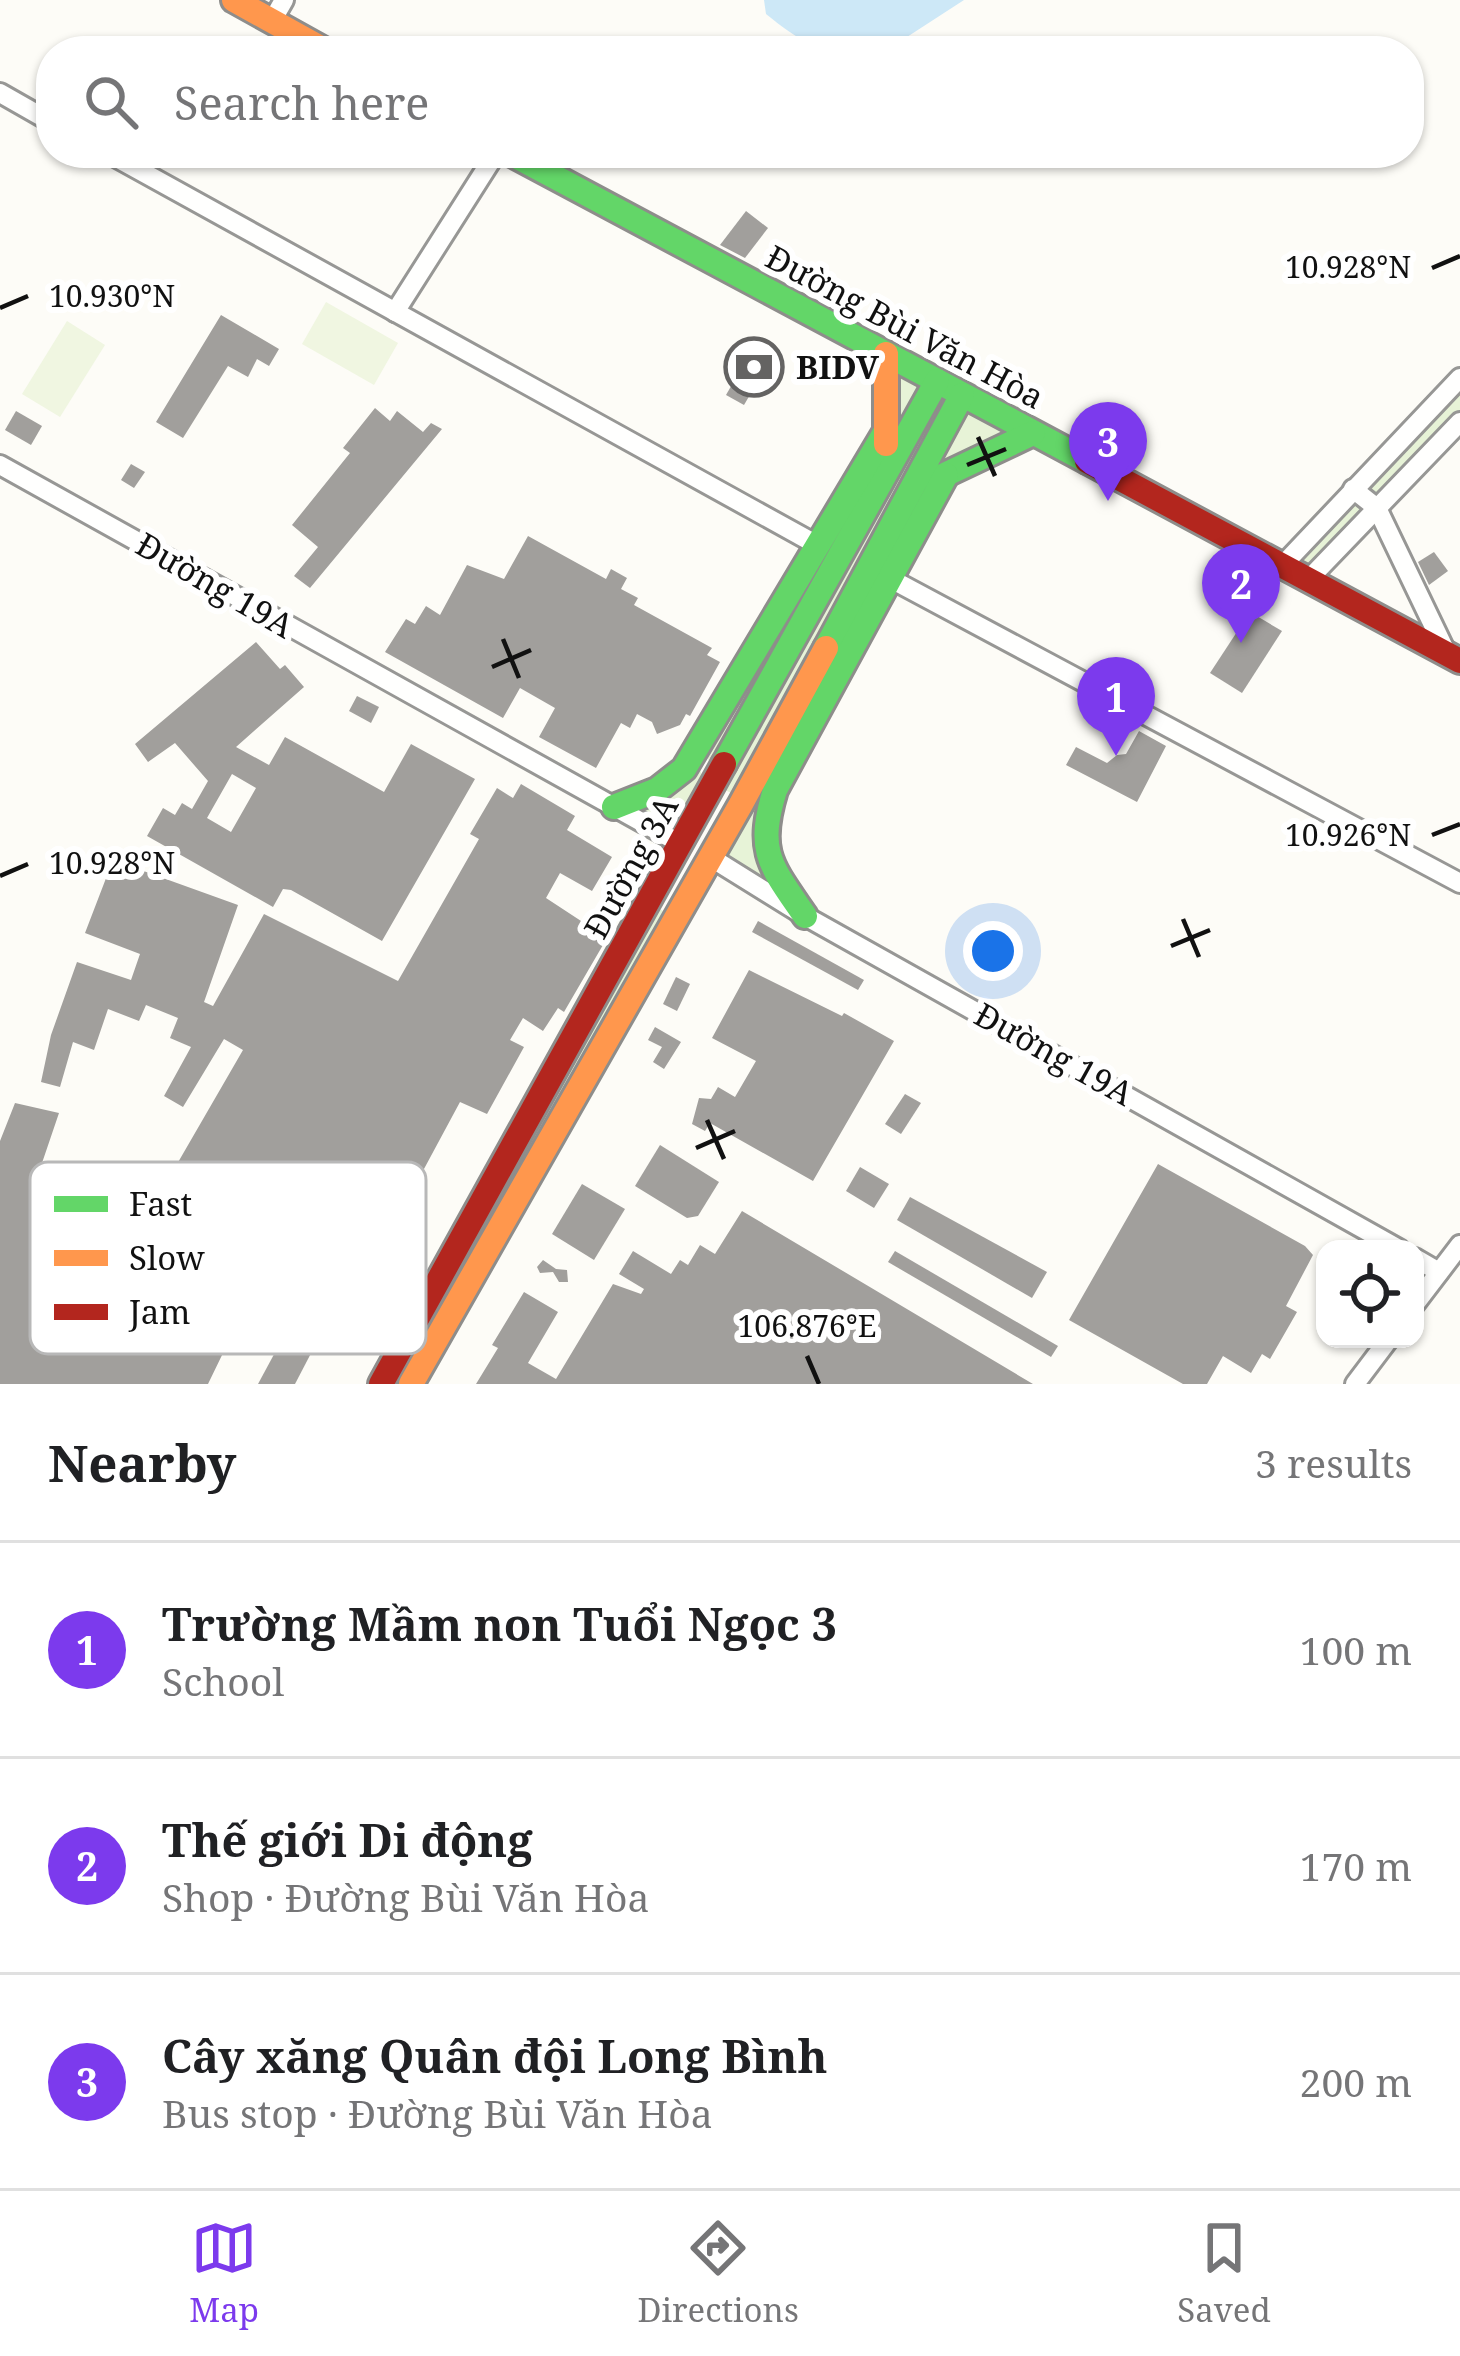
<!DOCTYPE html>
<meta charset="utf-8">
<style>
body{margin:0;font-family:"Noto Serif",serif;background:#f2f2f2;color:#202124}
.controls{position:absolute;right:36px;bottom:36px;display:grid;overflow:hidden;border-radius:24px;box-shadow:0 3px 9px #0004}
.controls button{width:108px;height:108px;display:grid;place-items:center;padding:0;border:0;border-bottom:3px solid #e0e0e0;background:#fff;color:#202124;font:60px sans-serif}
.you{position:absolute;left:993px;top:951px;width:42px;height:42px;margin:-30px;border:9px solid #fff;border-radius:50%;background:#1a73e8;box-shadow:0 0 0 18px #1a73e833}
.badge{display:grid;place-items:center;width:78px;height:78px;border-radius:50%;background:#7c3aed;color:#fff;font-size:39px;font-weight:700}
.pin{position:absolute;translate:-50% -99px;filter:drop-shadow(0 3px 6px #0008)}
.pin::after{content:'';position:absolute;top:63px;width:42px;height:36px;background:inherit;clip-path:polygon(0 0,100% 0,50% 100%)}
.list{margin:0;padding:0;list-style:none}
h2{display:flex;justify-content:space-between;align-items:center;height:156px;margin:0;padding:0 48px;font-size:51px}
h2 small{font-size:39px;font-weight:400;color:#757577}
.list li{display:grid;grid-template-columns:78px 1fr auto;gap:36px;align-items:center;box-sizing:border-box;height:216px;padding:0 48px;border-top:3px solid #e0e0e0}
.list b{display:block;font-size:45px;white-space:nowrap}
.list p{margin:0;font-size:39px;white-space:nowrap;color:#757577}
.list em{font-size:39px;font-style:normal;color:#757577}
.icon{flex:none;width:66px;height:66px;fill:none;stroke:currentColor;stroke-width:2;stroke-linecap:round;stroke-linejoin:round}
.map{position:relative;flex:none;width:1460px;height:1384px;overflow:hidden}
.search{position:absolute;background:#fff;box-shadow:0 3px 9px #0004;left:36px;right:36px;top:36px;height:132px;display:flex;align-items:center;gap:30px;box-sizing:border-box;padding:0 42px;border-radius:48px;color:#757577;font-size:45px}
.sheet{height:804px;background:#fff}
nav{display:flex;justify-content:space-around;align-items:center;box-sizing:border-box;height:168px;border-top:3px solid #e0e0e0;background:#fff;font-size:33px;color:#757577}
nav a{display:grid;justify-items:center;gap:6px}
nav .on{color:#7c3aed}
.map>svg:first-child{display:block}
.green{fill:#e7f3d7}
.pitch{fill:#f0f6e1}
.water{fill:#cde8f7}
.building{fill:#a19f9c;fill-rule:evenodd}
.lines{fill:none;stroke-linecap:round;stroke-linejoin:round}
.street-casing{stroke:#979795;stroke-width:24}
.fast-casing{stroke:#8e8d8b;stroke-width:30}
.slow-casing{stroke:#8e8d8b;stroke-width:30}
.jam-casing{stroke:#8e8d8b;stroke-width:30}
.street{stroke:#fffffe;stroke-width:18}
.fast{stroke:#63d668;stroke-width:24}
.slow{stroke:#ff974d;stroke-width:24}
.jam{stroke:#b3261e;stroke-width:24}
.ticks{fill:none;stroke:#111;stroke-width:4.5}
.labels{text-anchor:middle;stroke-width:12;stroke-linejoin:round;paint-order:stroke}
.street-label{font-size:33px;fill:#111;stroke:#fff}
.poi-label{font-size:33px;font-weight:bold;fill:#111;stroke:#fff;text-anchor:start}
.key{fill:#fff;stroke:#b8b8b8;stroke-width:3}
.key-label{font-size:33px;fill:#111}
.ticks-label{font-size:30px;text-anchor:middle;fill:#111;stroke:#fff;stroke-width:12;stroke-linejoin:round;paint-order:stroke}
</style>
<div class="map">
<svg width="1460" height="1384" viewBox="0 0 1460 1384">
<rect width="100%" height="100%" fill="#fdfcf7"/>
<g class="green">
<path d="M895,369l29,16 -29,49z"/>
<path d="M1460,386v28l-84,87 -14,-13z"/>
<path d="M940,394l10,5 -215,396 -12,-6z"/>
<path d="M966,407l48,26 -85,43z"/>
<path d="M881,458l-169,315 -6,-22z"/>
<path d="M1353,496l16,13 -60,63 -17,-9z"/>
<path d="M698,764l7,20 -31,55 -46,-27z"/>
<path d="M763,801l14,91 -59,-30 31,-56z"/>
<path d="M656,907l11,6 -226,399 -10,-5z"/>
</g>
<g class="pitch">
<path d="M326,302l72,41 -24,42 -72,-41z"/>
<path d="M67,321l38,24 -45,72 -38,-23z"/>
</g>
<path class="water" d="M764,0h200l-74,48c-56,14 -82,0 -124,-34z"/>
<g class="building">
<path d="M746,211l22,17 -23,30 -25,-13z"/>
<path d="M221,315l58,34 -10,17 -12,-7 -9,18 -20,-11 -45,72 -27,-16z"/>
<path d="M758,339l18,11 -32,55 -18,-10z"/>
<path d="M375,408l15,13 7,-10 26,21 8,-9 11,6 -132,159 -16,-12 24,-29 -26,-22 58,-72 -7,-5z"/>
<path d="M16,411l26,15 -11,19 -26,-15z"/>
<path d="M131,464l14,8 -11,16 -13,-8z"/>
<path d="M528,536l78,43 5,-10 16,9 -6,11 17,9 -4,7 78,43 -5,7 13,7 -30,54 -4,-2 -6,11 -23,9 -5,-12 -15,-8 -7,14 -9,-5 -25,45 -57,-31 16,-29 -35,-20 -17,30 -118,-66 21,-33 9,5 11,-18 14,9 27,-50 37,14z"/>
<path d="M1434,552l14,19 -19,14 -11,-23z"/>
<path d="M1250,612l32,19 -40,62 -32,-20z"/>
<path d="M256,642l24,27 5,-4 19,22 -68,60 33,18 16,-28 99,55 27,-48 64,35 -93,162 -91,-51 -8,-1 -10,18 -126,-71 16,-28 12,7 7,-12 10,6 16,-28 -33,-38 -27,19 -13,-18zM232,774l24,14 -25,44 -24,-14z"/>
<path d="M357,696l22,11 -8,16 -22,-12z"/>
<path d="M1139,731l27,15 -29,56 -71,-37 10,-18 31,16 10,-8 9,-1z"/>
<path d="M521,784l54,32 -8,14 45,27 -20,34 -32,-18 -14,25 61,40 -43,74 -6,-4 -15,23 -20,-13 -13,22 14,7 -37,67 -27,-12 -85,158 -27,-13 -12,20 -163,-96 70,-121 -19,-11 -41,68 -19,-11 27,-49 -21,-9 8,-20 -32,-13 -7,16 -31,-12 -14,41 -21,-8 -13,45 -19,-5 10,-47 26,-73 54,18 9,-26 -55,-21 28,-73 125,45 -34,97 9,4 51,-92 134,67 81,-142 -9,-5 27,-46 16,10z"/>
<path d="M758,921l106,59 -6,10 -106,-58z"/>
<path d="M749,970l93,46 2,-3 50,28 -81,140 -103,-58 -5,8 -13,-7 7,-26 12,1 7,-12 17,10 21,-36 -44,-23z"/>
<path d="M676,977l14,7 -13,27 -14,-7z"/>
<path d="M655,1027l26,15 -17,27 -11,-7 9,-15 -14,-7z"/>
<path d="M905,1094l16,9 -20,31 -16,-10z"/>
<path d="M15,1103l44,10 -17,50 216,118 -50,103h-208v-243z"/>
<path d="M660,1145l59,37 -21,34 -11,2 -52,-32z"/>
<path d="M1158,1164l147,82 8,9 -27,51 11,6 -27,47 -8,-5 -11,19 -28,-17 -16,28h-24l-114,-64z"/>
<path d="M860,1167l29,17 -15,24 -28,-17z"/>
<path d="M582,1184l43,25 -31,51 -42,-26z"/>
<path d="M910,1197l137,75 -15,26 -135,-78z"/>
<path d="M742,1211l291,173h-557l22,-36 -6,-3 32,-53 34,20 -30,51 28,16 57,-95 28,10 3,-5 -25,-15 14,-23 38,23 9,-14 8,5 12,-20 15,9z"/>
<path d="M895,1251l163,95 -7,11 -163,-95z"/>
<path d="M543,1260l13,9 11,1 1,12h-9l-6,-10 -13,1 -3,-6z"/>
<path d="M292,1321l28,15 -25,48h-37z"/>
</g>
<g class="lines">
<g class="street-casing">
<g id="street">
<path d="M272,21l12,-21"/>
<path d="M0,93l51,29"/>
<path d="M108,153l711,393"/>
<path d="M395,312l101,-159"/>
<path d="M0,465l681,379"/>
<path d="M1353,489l24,19 70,146"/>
<path d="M1281,567l179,-189"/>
<path d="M891,579l569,304"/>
<path d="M1307,581l153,-159"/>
<path d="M710,857l95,59 594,333"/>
<path d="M1415,1258l24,14"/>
<path d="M1415,1304l45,-59"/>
<path d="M1355,1384l34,-45"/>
</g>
</g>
<g class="fast-casing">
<g id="fast">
<path d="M510,153l577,308"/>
<path d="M936,479l97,-46"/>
<path d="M826,648l136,-253"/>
<path d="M724,764l213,-383"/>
<path d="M614,807l43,-17 27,-21 202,-338"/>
<path d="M805,916c-35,-51 -49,-64 -30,-126l171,-315"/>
</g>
</g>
<g class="slow-casing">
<g id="slow">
<path d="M234,0l92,51"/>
<path d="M886,354v90"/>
<path d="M411,1384l330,-580 85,-156"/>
</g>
</g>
<g class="jam-casing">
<g id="jam">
<path d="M1087,461l373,200"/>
<path d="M381,1384l343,-620"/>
</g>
</g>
<use href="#street" class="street"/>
<use href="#fast" class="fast"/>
<use href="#slow" class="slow"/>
<use href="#jam" class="jam"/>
</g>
<path class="ticks" d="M1432,268l28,-12M0,308l28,-12M978,437l17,39M967,465l39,-16M503,639l16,39M492,667l39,-17M1432,835l28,-11M0,876l28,-12M1183,919l16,38M1171,946l39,-16M707,1120l17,39M696,1148l39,-17M807,1356l12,28"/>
<defs>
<g id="bank-ring" transform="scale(3)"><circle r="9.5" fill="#fff" stroke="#646362" stroke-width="1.5"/><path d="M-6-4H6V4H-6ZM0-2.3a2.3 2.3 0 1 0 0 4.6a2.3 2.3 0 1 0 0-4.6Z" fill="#646362"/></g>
</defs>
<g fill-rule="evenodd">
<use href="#bank-ring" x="754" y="367"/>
</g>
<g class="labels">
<g class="street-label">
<text transform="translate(905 327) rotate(28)" y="12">Đường Bùi Văn Hòa</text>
<text transform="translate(215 585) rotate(30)" y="12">Đường 19A</text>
<text transform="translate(631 867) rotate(-61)" y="12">Đường 3A</text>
<text transform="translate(1054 1054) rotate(29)" y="12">Đường 19A</text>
</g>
<g class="poi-label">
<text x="796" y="379">BIDV</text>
</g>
</g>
<rect x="30" y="1162" width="396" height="192" rx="18" class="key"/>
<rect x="54" y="1196" width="54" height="16" fill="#63d668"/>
<rect x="54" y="1250" width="54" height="16" fill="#ff974d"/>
<rect x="54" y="1304" width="54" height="16" fill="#b3261e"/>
<g class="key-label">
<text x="129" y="1216">Fast</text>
<text x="129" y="1270">Slow</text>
<text x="129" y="1324">Jam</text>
</g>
<g class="ticks-label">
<text x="1348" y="278">10.928°N</text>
<text x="112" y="307">10.930°N</text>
<text x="1348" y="846">10.926°N</text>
<text x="112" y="874">10.928°N</text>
<text x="807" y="1337">106.876°E</text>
</g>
</svg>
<div class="controls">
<button><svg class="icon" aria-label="locate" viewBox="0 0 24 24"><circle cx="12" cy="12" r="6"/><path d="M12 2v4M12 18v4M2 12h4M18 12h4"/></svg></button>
</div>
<div class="you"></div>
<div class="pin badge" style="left:1116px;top:756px">1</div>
<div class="pin badge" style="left:1241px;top:643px">2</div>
<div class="pin badge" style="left:1108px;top:501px">3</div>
<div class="search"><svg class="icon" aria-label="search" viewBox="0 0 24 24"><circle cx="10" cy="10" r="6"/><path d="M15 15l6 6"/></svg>Search here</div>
</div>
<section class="sheet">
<h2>Nearby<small>3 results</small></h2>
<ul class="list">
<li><span class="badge">1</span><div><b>Trường Mầm non Tuổi Ngọc 3</b><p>School</p></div><em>100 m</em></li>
<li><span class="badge">2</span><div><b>Thế giới Di động</b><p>Shop · Đường Bùi Văn Hòa</p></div><em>170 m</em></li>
<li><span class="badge">3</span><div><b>Cây xăng Quân đội Long Bình</b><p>Bus stop · Đường Bùi Văn Hòa</p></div><em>200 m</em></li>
</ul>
</section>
<nav>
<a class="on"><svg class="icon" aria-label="map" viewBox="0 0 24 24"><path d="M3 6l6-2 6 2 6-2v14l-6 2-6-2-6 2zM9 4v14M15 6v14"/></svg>Map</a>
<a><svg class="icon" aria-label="directions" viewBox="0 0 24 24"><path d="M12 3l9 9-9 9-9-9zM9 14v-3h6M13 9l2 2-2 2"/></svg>Directions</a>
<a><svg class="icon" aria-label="saved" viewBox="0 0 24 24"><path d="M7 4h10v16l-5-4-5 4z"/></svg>Saved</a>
</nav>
